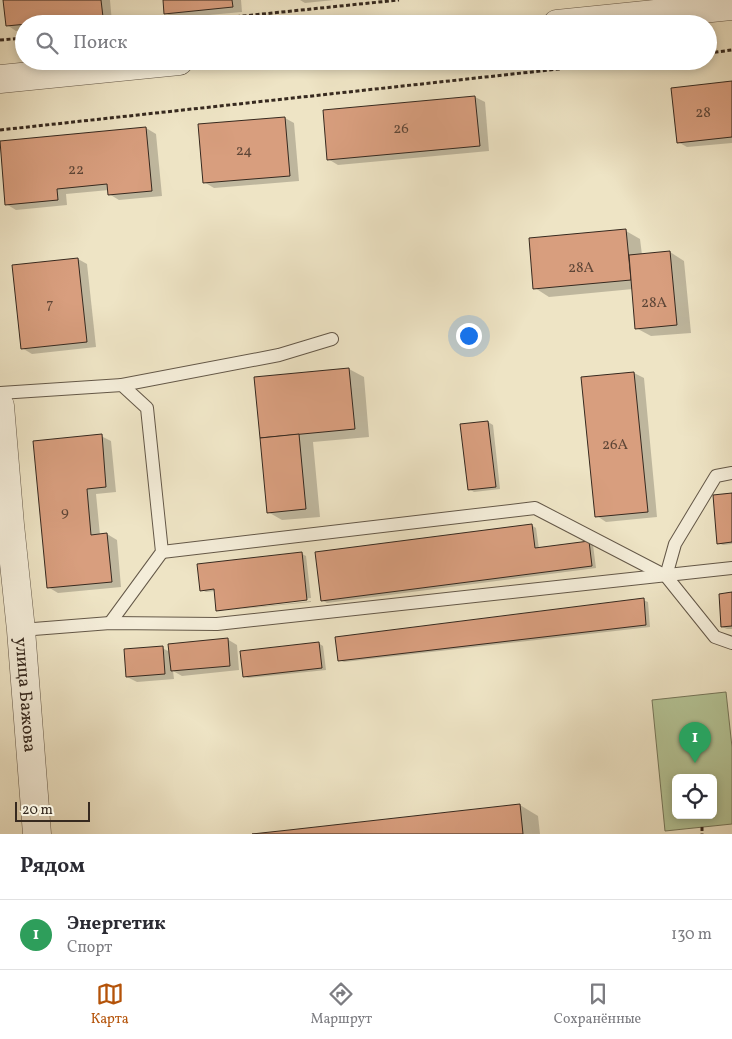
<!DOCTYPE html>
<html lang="ru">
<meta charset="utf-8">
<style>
body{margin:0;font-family:Vollkorn,serif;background:#f7f7f7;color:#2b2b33}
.controls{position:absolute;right:15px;bottom:15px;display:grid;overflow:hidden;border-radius:8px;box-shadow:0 2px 8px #0003}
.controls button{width:45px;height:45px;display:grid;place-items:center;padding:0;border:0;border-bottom:1px solid #e1e1e2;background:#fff;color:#2b2b33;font:25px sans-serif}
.scale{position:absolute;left:15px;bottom:12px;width:75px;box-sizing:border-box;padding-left:5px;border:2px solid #36291f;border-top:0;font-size:14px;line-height:18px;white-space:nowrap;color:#36291f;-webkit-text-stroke:4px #f4edd9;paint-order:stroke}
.you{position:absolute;left:468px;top:335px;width:18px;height:18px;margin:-12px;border:4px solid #fff;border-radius:50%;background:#1a73e8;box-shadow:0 0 0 8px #1a73e833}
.badge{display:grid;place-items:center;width:32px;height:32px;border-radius:50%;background:#b45309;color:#fff;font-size:16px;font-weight:700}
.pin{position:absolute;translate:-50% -41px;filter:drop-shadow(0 1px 2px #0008)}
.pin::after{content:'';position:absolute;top:26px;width:18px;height:15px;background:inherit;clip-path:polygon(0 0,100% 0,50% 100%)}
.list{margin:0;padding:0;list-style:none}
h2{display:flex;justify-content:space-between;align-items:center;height:65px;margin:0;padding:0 20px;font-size:21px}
h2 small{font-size:16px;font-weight:400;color:#7c7c81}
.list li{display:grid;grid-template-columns:32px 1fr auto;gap:15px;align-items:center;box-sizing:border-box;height:70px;padding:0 20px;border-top:1px solid #e1e1e2}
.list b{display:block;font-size:19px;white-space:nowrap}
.list p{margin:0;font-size:16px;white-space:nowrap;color:#7c7c81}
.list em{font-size:16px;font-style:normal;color:#7c7c81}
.icon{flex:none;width:28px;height:28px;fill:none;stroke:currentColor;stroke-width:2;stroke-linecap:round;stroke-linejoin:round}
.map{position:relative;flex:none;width:732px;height:834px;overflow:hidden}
.search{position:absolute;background:#fff;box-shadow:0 2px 8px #0003;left:15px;right:15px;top:15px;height:55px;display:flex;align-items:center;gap:12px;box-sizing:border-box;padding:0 18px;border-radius:28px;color:#7c7c81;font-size:19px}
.sheet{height:135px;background:#fff}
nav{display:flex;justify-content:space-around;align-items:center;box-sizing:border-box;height:70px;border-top:1px solid #e1e1e2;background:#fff;font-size:14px;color:#7c7c81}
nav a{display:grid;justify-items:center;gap:2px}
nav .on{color:#b45309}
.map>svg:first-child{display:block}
.green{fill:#b5c597;stroke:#76775b;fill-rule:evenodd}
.shadow{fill:#0003}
.building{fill:#d89e7e;stroke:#36291f}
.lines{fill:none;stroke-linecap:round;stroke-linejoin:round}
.service-casing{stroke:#645848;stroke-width:14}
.tertiary-casing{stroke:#645848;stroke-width:29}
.path{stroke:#36291f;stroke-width:3;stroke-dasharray:4 2.5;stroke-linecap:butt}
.service{stroke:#f4edd9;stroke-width:12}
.tertiary{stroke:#f4edd9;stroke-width:28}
.labels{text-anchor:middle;stroke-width:4;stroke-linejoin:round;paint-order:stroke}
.number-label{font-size:15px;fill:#5e4637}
.street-label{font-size:18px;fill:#36291f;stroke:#f4edd9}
</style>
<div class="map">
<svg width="732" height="834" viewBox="0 0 732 834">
<rect width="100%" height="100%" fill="#eee4c5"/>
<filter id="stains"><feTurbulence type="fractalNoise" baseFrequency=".004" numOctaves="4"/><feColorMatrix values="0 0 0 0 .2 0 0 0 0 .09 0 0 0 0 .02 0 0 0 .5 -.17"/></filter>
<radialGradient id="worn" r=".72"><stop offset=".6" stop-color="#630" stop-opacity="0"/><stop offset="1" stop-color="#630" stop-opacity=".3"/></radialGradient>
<path class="green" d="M726,692l6,55v77l-67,7 -13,-131zM676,778h37v37h-37z"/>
<g class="shadow">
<path d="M4,0h106l2,22 -21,2h-67v6l-8,1 -9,-6z"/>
<path d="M164,0h77l1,12 -67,6 -10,-5z"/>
<path d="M300,0h34l-29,3z"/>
<path d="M732,82v61l-45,4 -9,-5z"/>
<path d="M475,97l10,5 4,49 -151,14 -10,-6z"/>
<path d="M285,118l9,5 5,58 -85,7 -10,-6z"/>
<path d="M146,128l10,6 6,62 -43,4 -10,-6v-4l-43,4 1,11 -51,5 -10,-6 -6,-62z"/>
<path d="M626,231l14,8 2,16 28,-3 14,9 7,72 -40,3 -15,-8 -3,-39 -84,8 -14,-9z"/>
<path d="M78,259l9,5 9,83 -64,7 -10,-6z"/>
<path d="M349,369l15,8 5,60 -56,5 7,75 -38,3 -14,-8 -13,-134z"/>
<path d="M634,373l10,5 13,139 -51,5 -9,-6z"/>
<path d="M488,422l5,3 7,64 -26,3 -5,-3z"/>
<path d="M101,436l10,5 5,51 -20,2 4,41 7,-1 10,6 4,47 -63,6 -10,-6z"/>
<path d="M732,494v50l-9,1 -5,-2z"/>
<path d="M531,525l5,3 3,21 50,-7 4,3 3,23 -269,35 -5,-3z"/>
<path d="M302,554l4,2 5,42 -91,11v2l-2,-1 -3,-19 -9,1 -4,-2z"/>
<path d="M732,593v36h-5l-5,-2z"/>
<path d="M643,600l5,2 2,25 -306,35 -5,-2z"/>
<path d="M311,601v1l-91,9z"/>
<path d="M227,639l10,6 2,25 -57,6 -9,-5 1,8 -37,3 -10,-5 35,-29 8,4z"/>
<path d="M318,643l5,3 3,24 -78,8 -4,-2z"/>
<path d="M520,805l18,11 2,18h-277z"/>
</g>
<g class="building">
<path d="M3,0h98l2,17 -97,9z"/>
<path d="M163,0h69l1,7 -69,7z"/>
<path d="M732,81v56l-55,6 -6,-55z"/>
<path d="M475,96l5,50 -153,14 -4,-50z"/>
<path d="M285,117l5,59 -87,7 -5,-59z"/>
<path d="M146,127l6,64 -44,4 -1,-11 -50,5 1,11 -53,5 -5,-64z"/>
<path d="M626,229l5,51 -98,9 -4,-51z"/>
<path d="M670,251l7,74 -42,4 -6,-74z"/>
<path d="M78,258l9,84 -66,7 -9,-84z"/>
<path d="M349,368l6,61 -95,9 -6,-61z"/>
<path d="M634,372l14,140 -53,5 -14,-140z"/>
<path d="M488,421l8,66 -28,3 -8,-66z"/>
<path d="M102,434l4,53 -19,2 4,46 16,-2 5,49 -65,6 -14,-147z"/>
<path d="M299,434l7,75 -39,4 -7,-75z"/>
<path d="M732,493v49l-15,2 -4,-49z"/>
<path d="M532,524l3,24 54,-7 3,25 -271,35 -6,-49z"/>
<path d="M302,552l5,48 -91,11 -2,-22 -14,2 -3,-27z"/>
<path d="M732,592v34l-11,1 -2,-33z"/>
<path d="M644,598l2,27 -308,36 -3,-24z"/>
<path d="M228,638l2,28 -59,5 -3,-27z"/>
<path d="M319,642l3,26 -79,9 -3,-26z"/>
<path d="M163,646l2,28 -39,3 -2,-28z"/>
<path d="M520,804l3,30h-271l37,-4z"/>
</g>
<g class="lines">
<g class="service-casing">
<g id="service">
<path d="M122,385l157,-30 53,-16"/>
<path d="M0,393l122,-8 25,23 15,144 -52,71"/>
<path d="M732,473l-16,3 -41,68 -9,32 49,61 17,6"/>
<path d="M162,552l373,-44 131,68"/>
<path d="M21,630l89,-7 107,1 515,-56"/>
</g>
</g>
<g class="tertiary-casing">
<g id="tertiary">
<path d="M557,24l175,-18"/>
<path d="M0,79l179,-18"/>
<path id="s1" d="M0,406l10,119 11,105 16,204"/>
</g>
</g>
<g class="path">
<path d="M165,24l234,-24"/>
<path d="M0,40l24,-2"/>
<path d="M708,53l24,-3"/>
<path d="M0,130l632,-69"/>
<path d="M702,827v7"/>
</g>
<use href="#service" class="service"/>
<use href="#tertiary" class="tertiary"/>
</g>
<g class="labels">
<g class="number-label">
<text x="703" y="117">28</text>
<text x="401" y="133">26</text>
<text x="244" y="155">24</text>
<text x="76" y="174">22</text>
<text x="581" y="272">28А</text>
<text x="654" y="307">28А</text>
<text x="50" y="308">7</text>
<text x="615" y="449">26А</text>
<text x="65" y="516">9</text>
</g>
<g class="street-label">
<text dy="6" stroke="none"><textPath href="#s1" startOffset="290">улица Бажова</textPath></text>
</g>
</g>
<rect width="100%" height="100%" filter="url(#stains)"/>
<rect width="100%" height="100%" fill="url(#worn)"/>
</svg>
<div class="controls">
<button><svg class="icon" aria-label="locate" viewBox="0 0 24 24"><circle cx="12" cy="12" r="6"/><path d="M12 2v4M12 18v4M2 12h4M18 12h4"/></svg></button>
</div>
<div class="scale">20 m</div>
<div class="you"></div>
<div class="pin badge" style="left:695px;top:763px;background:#2e9e5b">1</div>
<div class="search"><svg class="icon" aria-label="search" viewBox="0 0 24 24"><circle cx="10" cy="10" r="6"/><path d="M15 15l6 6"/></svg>Поиск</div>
</div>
<section class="sheet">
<h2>Рядом<small></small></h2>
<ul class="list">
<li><span class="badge" style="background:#2e9e5b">1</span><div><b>Энергетик</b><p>Спорт</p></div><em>130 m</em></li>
</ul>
</section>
<nav>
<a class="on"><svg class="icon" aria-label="map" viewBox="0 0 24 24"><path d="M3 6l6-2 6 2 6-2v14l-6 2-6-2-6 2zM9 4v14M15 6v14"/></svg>Карта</a>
<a><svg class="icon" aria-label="directions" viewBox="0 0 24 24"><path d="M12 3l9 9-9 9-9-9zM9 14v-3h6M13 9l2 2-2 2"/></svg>Маршрут</a>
<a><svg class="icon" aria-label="saved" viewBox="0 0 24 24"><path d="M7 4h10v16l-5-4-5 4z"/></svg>Сохранённые</a>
</nav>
